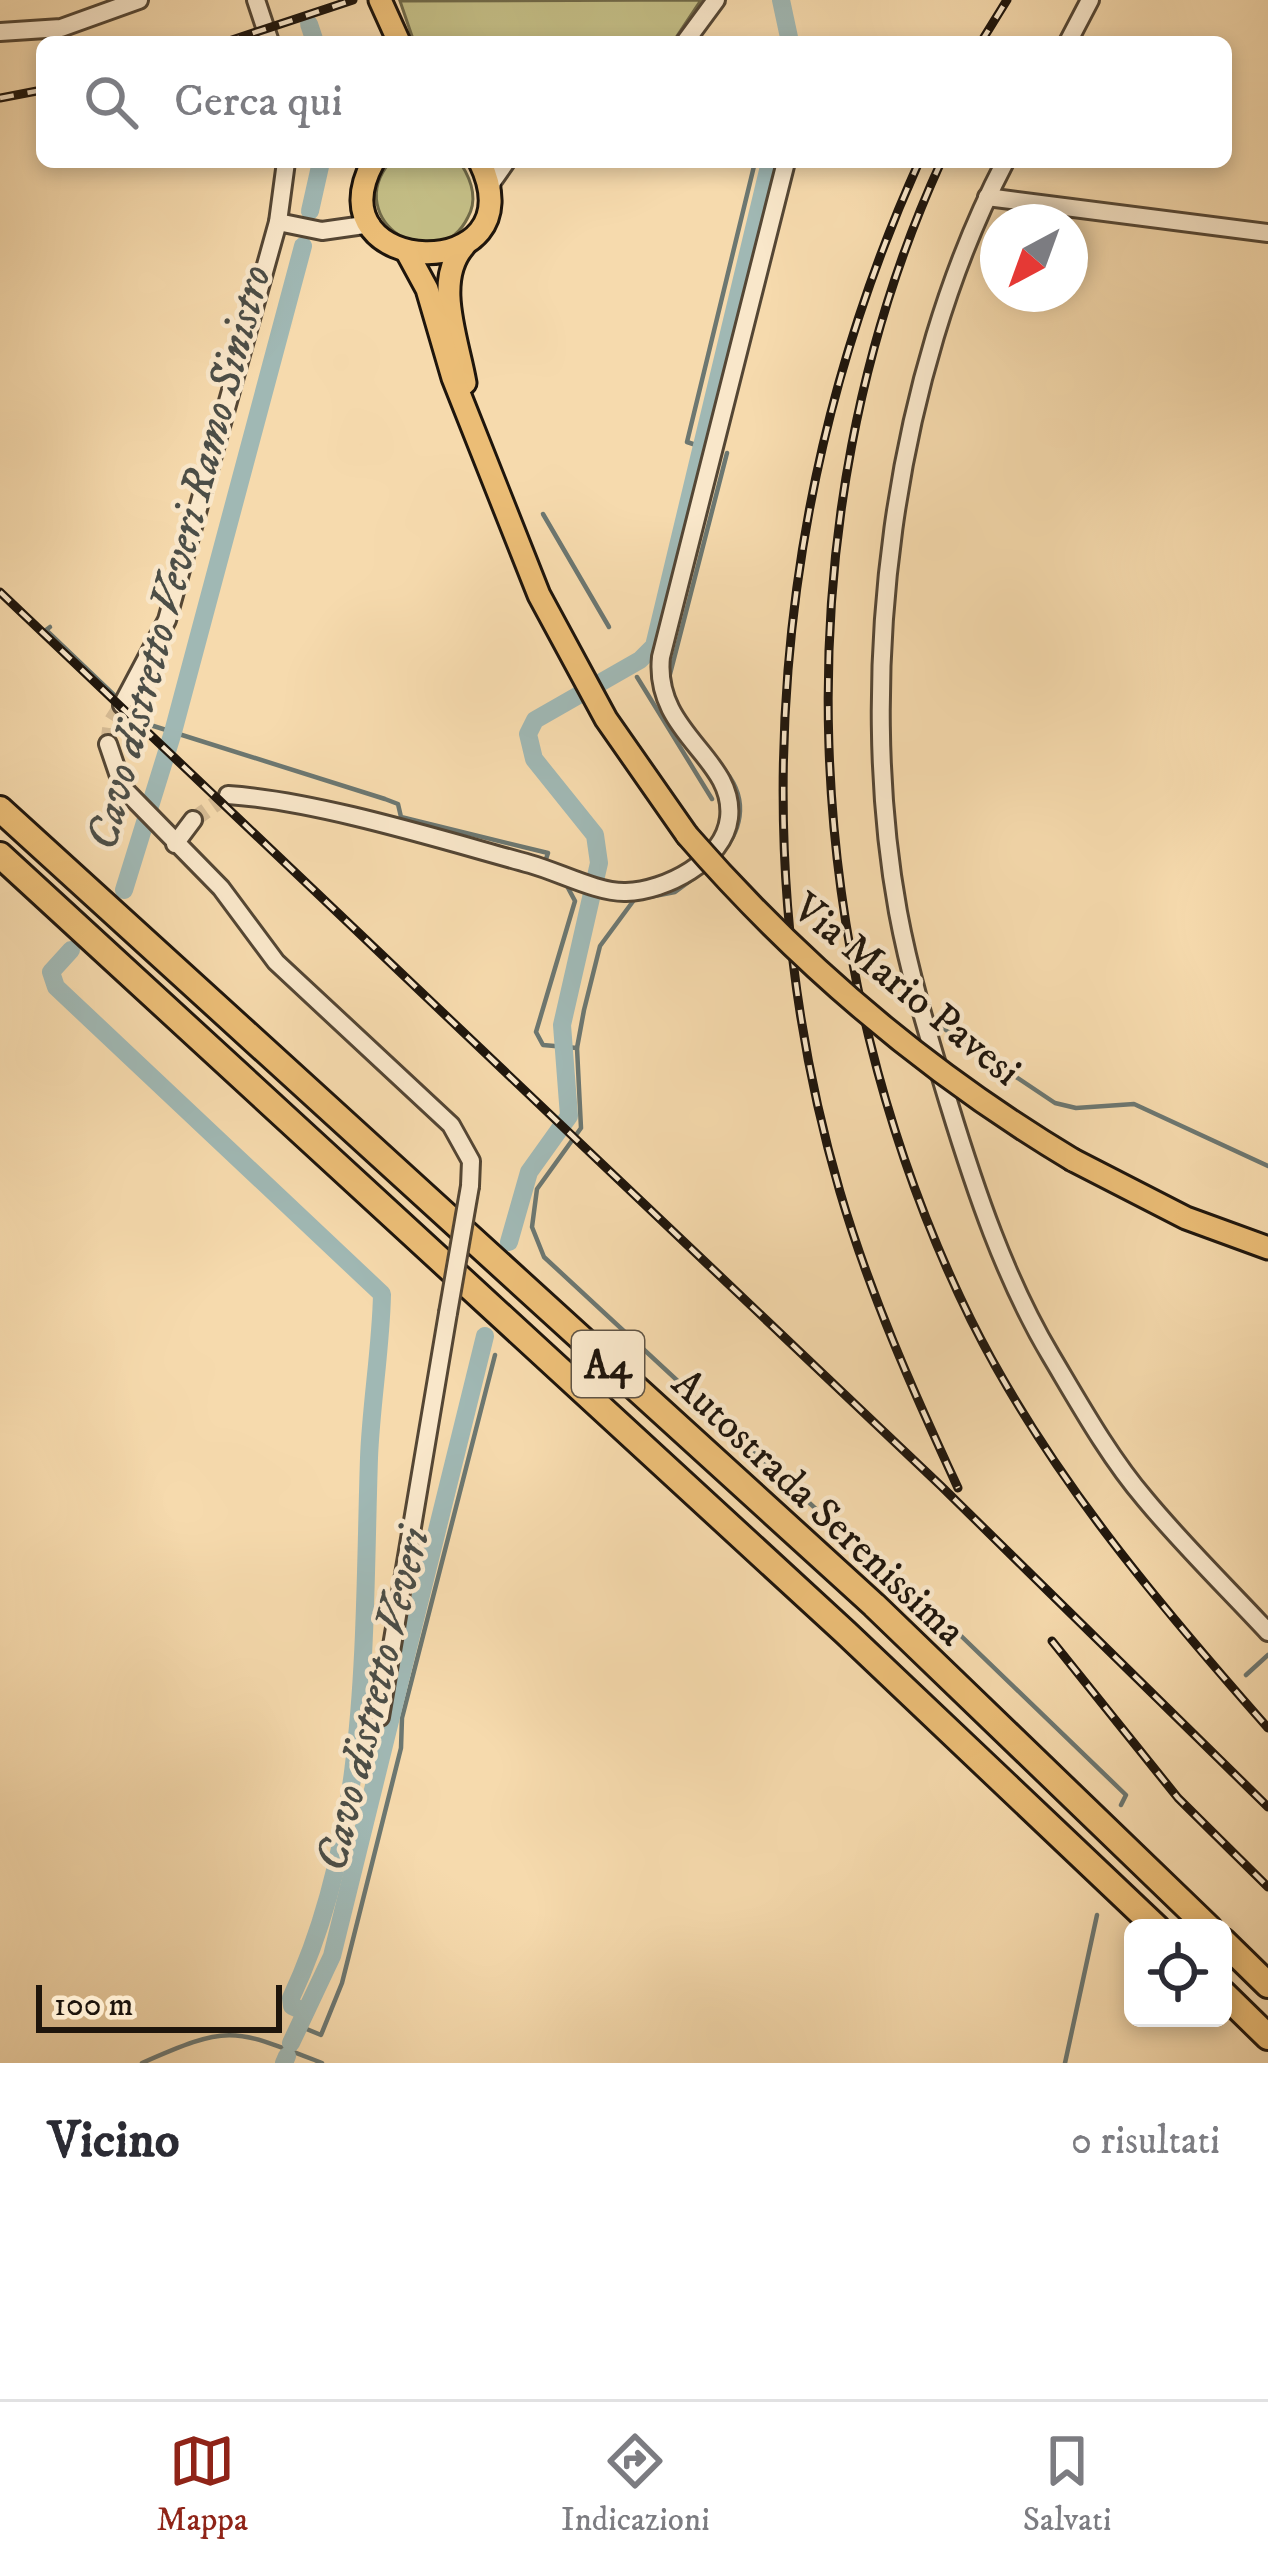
<!DOCTYPE html>
<html lang="it">
<style>
body{margin:0;font-family:"IM FELL DW Pica",serif;background:#f7f7f7;color:#2b2b33}
.controls{position:absolute;right:36px;bottom:36px;display:grid;overflow:hidden;border-radius:18px;box-shadow:0 6px 18px #0003}
.controls button{width:108px;height:108px;display:grid;place-items:center;padding:0;border:0;border-bottom:3px solid #e1e1e2;background:#fff;color:#2b2b33;font:60px sans-serif}
.compass{position:absolute;left:980px;top:204px;width:108px;height:108px;border-radius:50%;background:#fff;box-shadow:0 6px 18px #0003;rotate:221deg}
.scale{position:absolute;left:36px;bottom:30px;width:246px;box-sizing:border-box;padding-left:12px;border:6px solid #1e150c;border-top:0;font-size:33px;line-height:42px;white-space:nowrap;color:#1e150c;-webkit-text-stroke:9px #f9e7ca;paint-order:stroke}
.list{margin:0;padding:0;list-style:none}
h2{display:flex;justify-content:space-between;align-items:center;height:156px;margin:0;padding:0 48px;font-size:51px}
h2 small{font-size:39px;font-weight:400;color:#7c7c81}
.icon{flex:none;width:66px;height:66px;fill:none;stroke:currentColor;stroke-width:2;stroke-linecap:round;stroke-linejoin:round}
.map{position:relative;flex:none;width:1268px;height:2063px;overflow:hidden}
.search{position:absolute;background:#fff;box-shadow:0 6px 18px #0003;left:36px;right:36px;top:36px;height:132px;display:flex;align-items:center;gap:30px;box-sizing:border-box;padding:0 42px;border-radius:18px;color:#7c7c81;font-size:45px}
.sheet{height:336px;background:#fff}
nav{display:flex;justify-content:space-around;align-items:center;box-sizing:border-box;height:168px;border-top:3px solid #e1e1e2;background:#fff;font-size:33px;color:#7c7c81}
nav a{display:grid;justify-items:center;gap:6px}
nav .on{color:#8f2418}
.map>svg:first-child{display:block}
.green{fill:#c3bd85;stroke:#706948;stroke-width:3}
.lines{fill:none;stroke-linecap:round;stroke-linejoin:round}
.stream{stroke:#6c7771;stroke-width:4.5}
.canal{stroke:#a0b8b4;stroke-width:18}
.minor-tunnel{stroke:#d6bc95;stroke-width:16;stroke-dasharray:16 8;stroke-linecap:butt}
.minor-casing{stroke:#544634;stroke-width:22}
.major-casing{stroke:#1e150c;stroke-width:27}
.highway-casing{stroke:#1e150c;stroke-width:30}
.minor{stroke:#f9e7ca;stroke-width:16}
.major{stroke:#ebbd76;stroke-width:21}
.highway{stroke:#ebbd76;stroke-width:24}
.rail-casing{stroke:#1e150c;stroke-width:9}
.rail{stroke:#f9e7ca;stroke-width:4.5;stroke-dasharray:14;stroke-linecap:butt}
.minor-bridge-casing{stroke:#544634;stroke-width:22;stroke-linecap:butt}
.major-bridge-casing{stroke:#1e150c;stroke-width:27;stroke-linecap:butt}
.minor-bridge{stroke:#f9e7ca;stroke-width:16}
.major-bridge{stroke:#ebbd76;stroke-width:21}
.labels{text-anchor:middle;stroke-width:9;stroke-linejoin:round;paint-order:stroke}
.shield{fill:#f9e7ca;stroke:#605445;stroke-width:3}
.shield-label{font-size:39px;font-weight:bold;fill:#1e150c}
.street-label{font-size:42px;fill:#1e150c;stroke:#f9e7ca}
.water-label{font-size:45px;font-style:italic;fill:#4c4e47;stroke:#f9e7ca}
</style>
<div class="map">
<svg width="1268" height="2063" viewBox="0 0 1268 2063">
<rect width="100%" height="100%" fill="#f6daad"/>
<filter id="stains"><feTurbulence type="fractalNoise" baseFrequency=".00167" numOctaves="4"/><feColorMatrix values="0 0 0 0 .2 0 0 0 0 .09 0 0 0 0 .02 0 0 0 .5 -.17"/></filter>
<radialGradient id="worn" r=".72"><stop offset=".6" stop-color="#630" stop-opacity="0"/><stop offset="1" stop-color="#630" stop-opacity=".3"/></radialGradient>
<g class="green">
<path d="M701,0l-28,42h-259l-14,-41z"/>
<path d="M390,162l71,2c11,17 17,35 7,53 -31,64 -127,3 -78,-55z"/>
</g>
<g class="lines">
<g class="stream">
<path d="M696,445l-9,-3 68,-280"/>
<path d="M543,514l66,113"/>
<path d="M50,627l-4,3 68,65"/>
<path d="M637,677l75,122"/>
<path d="M669,678l58,-225"/>
<path d="M137,716l7,7 241,76 13,5 3,13 147,36 -3,9"/>
<path d="M717,858c25,-25 32,-57 9,-86"/>
<path d="M705,870l-30,22 -41,8 -34,46 -16,64 -7,38 4,80 -44,61 -5,38 12,30 299,277 85,70 198,191 -5,10"/>
<path d="M567,886l8,15 -39,131 7,13 34,3"/>
<path d="M937,1024l118,79 21,5 58,-4 134,62"/>
<path d="M1246,1675l22,-20"/>
<path d="M297,2025l24,10 21,-52 59,-235 1,-30 93,-363"/>
<path d="M142,2063c88,-39 91,-35 180,0"/>
<path d="M1065,2063l32,-148"/>
</g>
<g class="canal">
<path d="M781,0l9,42"/>
<path d="M309,24l6,18"/>
<path d="M310,211l11,-49"/>
<path d="M124,890l49,-158 130,-486"/>
<path d="M71,950l-20,22 5,15 326,307c-1,54 -11,110 -13,164 -6,182 1,372 -78,540l1,8 11,5"/>
<path d="M509,1242l20,-70 40,-56 -7,-91 37,-162 -4,-28 -61,-76 -6,-25 7,-14 105,-60 14,-14 116,-484"/>
<path d="M291,2043l41,-87 153,-620"/>
<path d="M284,2063l3,-7"/>
</g>
<g class="minor-tunnel">
<path d="M108,744l3,-22 11,-17"/>
<path d="M193,820l35,-25"/>
</g>
<g class="minor-casing">
<g id="minor">
<path d="M256,0l14,42"/>
<path d="M0,32l61,-4 78,-28"/>
<path d="M685,42l31,-42"/>
<path d="M1068,42l22,-42"/>
<path d="M1005,162c-112,214 -150,514 -107,750 12,65 32,129 51,192 26,85 56,175 102,252 28,47 58,101 94,143 38,46 82,89 123,133"/>
<path d="M987,197l281,36"/>
<path d="M489,200l3,-18 14,-20"/>
<path d="M278,222l44,9 49,-7"/>
<path d="M122,705l45,-85 111,-398 8,-60"/>
<path d="M108,744l15,44 98,100 55,74 175,163 20,36 -1,25"/>
<path d="M228,795c90,6 214,45 302,69 29,8 68,29 96,28 39,-1 98,-31 103,-74 7,-60 -76,-84 -68,-161l125,-495"/>
<path d="M175,844l18,-24"/>
<path d="M380,1717l68,-404"/>
</g>
</g>
<g class="major-casing">
<g id="major">
<path d="M380,0l19,42"/>
<path d="M373,162c-63,117 167,125 107,0"/>
<path d="M464,246c-31,35 -6,95 1,137"/>
<path d="M408,254l19,35 26,89 86,217 67,124 81,116"/>
<path d="M1073,1160l113,58 82,30"/>
</g>
</g>
<g class="highway-casing">
<g id="highway">
<path d="M0,809l874,796 335,323"/>
<path d="M0,855l846,778 311,295"/>
<path d="M1223,1941l45,44"/>
<path d="M1223,1993l45,44"/>
</g>
</g>
<use href="#minor" class="minor"/>
<use href="#major" class="major"/>
<use href="#highway" class="highway"/>
<g class="rail-casing">
<g id="rail">
<path d="M226,42l127,-42"/>
<path d="M981,42l26,-42"/>
<path d="M0,98l42,-8"/>
<path d="M919,162c-145,322 -178,690 -79,1030 30,102 73,199 118,296"/>
<path d="M941,162c-165,362 -144,804 30,1158 76,152 185,281 297,408"/>
<path d="M0,592l941,894 327,321"/>
<path d="M1052,1641l126,157 90,89"/>
</g>
</g>
<use href="#rail" class="rail"/>
<g class="minor-bridge-casing">
<path id="minor-bridge" d="M448,1313l22,-127"/>
</g>
<g class="major-bridge-casing">
<path id="major-bridge" d="M687,835c113,130 239,237 386,325"/>
</g>
<use href="#minor-bridge" class="minor-bridge"/>
<use href="#major-bridge" class="major-bridge"/>
</g>
<g class="labels">
<rect class="shield" x="572" y="1331" width="72" height="66" rx="9"/>
<g class="shield-label">
<text x="608" y="1378">A4</text>
</g>
<g class="street-label">
<text transform="translate(908 988) rotate(39)" y="15">Via Mario Pavesi</text>
<text transform="translate(820 1506) rotate(43)" y="15">Autostrada Serenissima</text>
</g>
<g class="water-label">
<text transform="translate(177 557) rotate(-75)" y="16">Cavo distretto Veveri Ramo Sinistro</text>
<text transform="translate(371 1699) rotate(-76)" y="16">Cavo distretto Veveri</text>
</g>
</g>
<rect width="100%" height="100%" filter="url(#stains)"/>
<rect width="100%" height="100%" fill="url(#worn)"/>
</svg>
<div class="controls">
<button><svg class="icon" aria-label="locate" viewBox="0 0 24 24"><circle cx="12" cy="12" r="6"/><path d="M12 2v4M12 18v4M2 12h4M18 12h4"/></svg></button>
</div>
<svg class="compass" viewBox="-18 -18 36 36"><path d="M0-13l5 13h-10z" fill="#e53935"/><path d="M0 13l5-13h-10z" fill="#7c7c81"/></svg>
<div class="scale">100 m</div>
<div class="search"><svg class="icon" aria-label="search" viewBox="0 0 24 24"><circle cx="10" cy="10" r="6"/><path d="M15 15l6 6"/></svg>Cerca qui</div>
</div>
<section class="sheet">
<h2>Vicino<small>0 risultati</small></h2>
<ul class="list">
</ul>
</section>
<nav>
<a class="on"><svg class="icon" aria-label="map" viewBox="0 0 24 24"><path d="M3 6l6-2 6 2 6-2v14l-6 2-6-2-6 2zM9 4v14M15 6v14"/></svg>Mappa</a>
<a><svg class="icon" aria-label="directions" viewBox="0 0 24 24"><path d="M12 3l9 9-9 9-9-9zM9 14v-3h6M13 9l2 2-2 2"/></svg>Indicazioni</a>
<a><svg class="icon" aria-label="saved" viewBox="0 0 24 24"><path d="M7 4h10v16l-5-4-5 4z"/></svg>Salvati</a>
</nav>
